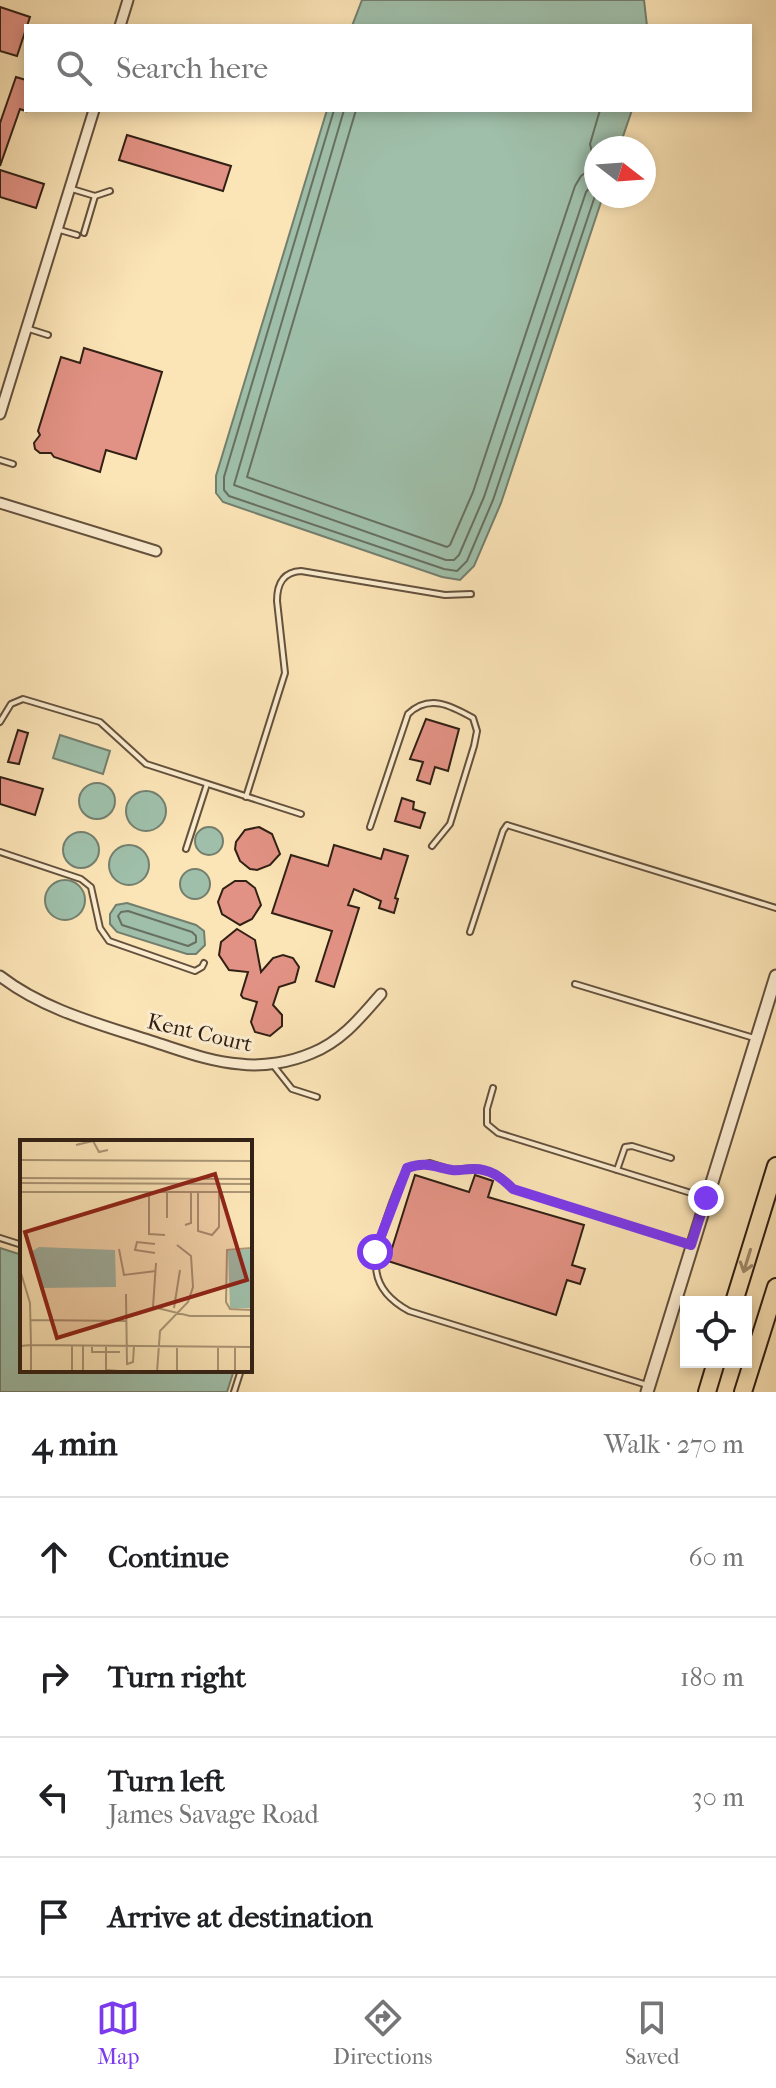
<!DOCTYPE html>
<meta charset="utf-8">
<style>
body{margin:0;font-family:"IM FELL French Canon",serif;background:#f6f6f6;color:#202124}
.controls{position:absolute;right:24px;bottom:24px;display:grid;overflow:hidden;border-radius:0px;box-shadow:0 4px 12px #0003}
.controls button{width:72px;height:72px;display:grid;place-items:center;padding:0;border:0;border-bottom:2px solid #e0e0e0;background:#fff;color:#202124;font:40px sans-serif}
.compass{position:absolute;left:584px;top:136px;width:72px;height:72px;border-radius:50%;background:#fff;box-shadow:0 4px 12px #0003;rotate:107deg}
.stop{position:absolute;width:24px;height:24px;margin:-18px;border:6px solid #7c3aed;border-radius:50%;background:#fff}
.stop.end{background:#7c3aed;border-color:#fff;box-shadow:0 2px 8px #0008}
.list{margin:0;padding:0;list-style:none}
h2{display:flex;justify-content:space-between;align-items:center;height:104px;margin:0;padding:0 32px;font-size:34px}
h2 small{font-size:26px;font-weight:400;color:#757577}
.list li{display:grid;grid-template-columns:52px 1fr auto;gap:24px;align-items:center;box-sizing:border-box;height:120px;padding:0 32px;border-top:2px solid #e0e0e0}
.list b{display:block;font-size:30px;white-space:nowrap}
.list p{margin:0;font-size:26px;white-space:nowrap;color:#757577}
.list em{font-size:26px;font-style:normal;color:#757577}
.icon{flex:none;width:44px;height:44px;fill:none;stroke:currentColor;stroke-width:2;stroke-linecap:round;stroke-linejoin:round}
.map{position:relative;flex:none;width:776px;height:1392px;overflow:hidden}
.search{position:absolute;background:#fff;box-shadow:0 4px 12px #0003;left:24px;right:24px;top:24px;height:88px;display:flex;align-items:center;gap:20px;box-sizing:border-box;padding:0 28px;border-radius:0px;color:#757577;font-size:30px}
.sheet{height:584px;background:#fff}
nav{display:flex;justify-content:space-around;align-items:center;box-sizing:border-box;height:112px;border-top:2px solid #e0e0e0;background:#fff;font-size:22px;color:#757577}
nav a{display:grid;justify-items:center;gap:4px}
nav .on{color:#7c3aed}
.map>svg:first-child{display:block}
.water{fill:#9fbfaa;stroke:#737f6e;stroke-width:2}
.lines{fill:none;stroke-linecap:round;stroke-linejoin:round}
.shore{stroke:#687060;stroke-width:2}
.building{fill:#e29284;stroke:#312015;stroke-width:2}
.service-casing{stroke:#64513d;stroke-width:8}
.minor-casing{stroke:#64513d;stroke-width:13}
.tertiary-casing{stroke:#64513d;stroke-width:15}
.motorway-casing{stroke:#312015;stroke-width:20}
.service{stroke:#fcedd0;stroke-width:4}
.minor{stroke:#fcedd0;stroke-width:9}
.tertiary{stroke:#fcedd0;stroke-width:11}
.motorway{stroke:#fbe4b6;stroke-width:16}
.oneway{stroke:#a08c6e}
.route{stroke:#7c3aed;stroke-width:10}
.labels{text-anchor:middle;stroke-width:6;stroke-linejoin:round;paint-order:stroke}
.street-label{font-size:22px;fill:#312015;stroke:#fcedd0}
.inset-road{fill:none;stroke:#aa9676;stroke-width:2}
.view{fill:#8f2418;fill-opacity:0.15;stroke:#8f2418;stroke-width:4}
.inset-edge{fill:none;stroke:#312015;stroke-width:4}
</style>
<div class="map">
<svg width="776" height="1392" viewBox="0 0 776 1392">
<rect width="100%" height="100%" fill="#fbe4b6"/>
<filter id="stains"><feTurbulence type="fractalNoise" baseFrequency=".0025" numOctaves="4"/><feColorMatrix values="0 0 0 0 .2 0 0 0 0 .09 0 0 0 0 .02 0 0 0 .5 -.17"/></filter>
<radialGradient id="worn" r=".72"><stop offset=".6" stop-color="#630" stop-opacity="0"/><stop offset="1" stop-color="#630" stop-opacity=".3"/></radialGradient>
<g class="water">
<path d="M362,0h282l3,26h-295z"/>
<path d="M327,110h305l-13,38h-23v48h7l-102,307 -27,63 -14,14 -18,-3 -219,-75 -7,-9v-17z"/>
<path d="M60,735l50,16 -7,23 -50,-16z"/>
<circle cx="97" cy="801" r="18"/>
<circle cx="146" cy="811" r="20"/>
<circle cx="209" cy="841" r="14"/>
<circle cx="81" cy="850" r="18"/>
<circle cx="129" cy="865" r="20"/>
<circle cx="195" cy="884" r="15"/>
<circle cx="65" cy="900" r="20"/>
<path d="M127,903l69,22 8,6 1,14 -9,9h-9l-70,-22 -7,-8v-10l6,-9z"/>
<path d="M0,1248l22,7v115h212l-7,22h-227z"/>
</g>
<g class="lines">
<g class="shore">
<path d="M334,110l-110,367v13l5,6 215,73 13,2 10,-10 26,-61 103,-307"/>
<path d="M344,110l-110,375 212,75h8l5,-5 25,-58 102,-305 10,-12"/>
<path d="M356,110l-109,367 200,70 3,-2 23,-53 102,-306 6,-10 14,-10 -5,-22 10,-34"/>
<path d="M128,911l64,21 4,4v6l-8,4 -66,-21 -4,-9 3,-4z"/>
</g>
</g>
<g class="building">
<path d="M0,7l30,10 -13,39 -17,-5z"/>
<path d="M16,77l10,3v31l-6,-2 -20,57v-43z"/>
<path d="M127,135l104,31 -8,25 -104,-31z"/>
<path d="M0,170l44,14 -8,24 -36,-11z"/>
<path d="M84,348l78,24 -26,87 -30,-9 -6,22 -46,-15 -3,-4h-11l-5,-4 -1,-6 6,-8 -2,-4 23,-74 19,6z"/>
<path d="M426,719l33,10 -11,42 -13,-4 -5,17 -13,-4 6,-18 -13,-3z"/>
<path d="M18,730l10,3 -9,31 -11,-2z"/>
<path d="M0,777l43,12 -8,26 -35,-11z"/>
<path d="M402,798l12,4 -1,7 12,4 -5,15 -25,-7z"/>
<path d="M259,827l13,7 8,20 -10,11 -13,5 -7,-1 -10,-8 -5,-12 1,-7 9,-12z"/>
<path d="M334,845l47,14 3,-10 24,7 -13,42 3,1 -4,14 -15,-5 2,-7 -27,-12 -6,16 11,3 -25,79 -18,-6 16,-50 -60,-18 19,-58 37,11z"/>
<path d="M235,881h11l9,7 6,17 -9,14 -12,6 -18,-11 -4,-12 5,-13z"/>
<path d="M237,929l18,11 6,32 12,-14 10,-3 10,3 6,9 -4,15 -16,5 -6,18 9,10v11l-12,10 -15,-4 -4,-10 6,-20 -14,-4 -2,-3 7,-23 -19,-2 -10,-15 2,-13z"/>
<path d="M415,1175l54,17 6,-17 18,6 -5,16 96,28 -12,40 13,4 -5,15 -13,-4 -11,35 -168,-54z"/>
</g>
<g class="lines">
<g class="service-casing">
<g id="service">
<path d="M72,189l23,7 15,-5"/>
<path d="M60,230l17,5"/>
<path d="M84,233l11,-37"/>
<path d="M29,329l19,6"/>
<path d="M0,460l13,4"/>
<path d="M0,722l11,-18 12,-5 77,23 46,42 155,50"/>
<path d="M246,797l39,-124 -8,-72c0,-17 6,-29 24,-30l144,24 26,-1"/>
<path d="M370,827l38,-113c21,-20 42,-9 65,4l4,13 -3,15 -24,78 -18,22"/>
<path d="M186,849l21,-65"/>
<path d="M0,852l81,27 10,8 9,41 9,13 86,30 7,-4 2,-4"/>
<path d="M470,932l33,-101 4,-6 269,83"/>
<path d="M575,984l179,54"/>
<path d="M273,1065l19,24 25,8"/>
<path d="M493,1088l-6,21v15l11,9 206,64"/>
<path d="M617,1170l8,-23 7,-1 39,12"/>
<path d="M0,1238l22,7"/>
<path d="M647,1385l-238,-74c-42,-23 -37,-51 -23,-91 6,-18 12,-35 21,-52l23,-5 22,7 23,-2 21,6 17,15 178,56"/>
<path d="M234,1392l7,-22"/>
</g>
</g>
<g class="minor-casing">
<g id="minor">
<path d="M120,26l8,-26"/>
<path d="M0,414l94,-304"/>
<path d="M0,503l156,48"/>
<path d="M0,976c44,34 99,48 151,65 29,9 59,21 89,23 24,3 51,-2 72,-11 30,-12 49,-36 69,-59"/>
</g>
</g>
<g class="tertiary-casing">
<path id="tertiary" d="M647,1392l129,-416"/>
</g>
<g class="motorway-casing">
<g id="motorway">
<path d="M734,1302l42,-136"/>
<path d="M707,1392l9,-30"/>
<path d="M743,1392l33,-105"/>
</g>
</g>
<use href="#service" class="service"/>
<use href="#minor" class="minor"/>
<use href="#tertiary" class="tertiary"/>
<use href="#motorway" class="motorway"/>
</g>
<defs><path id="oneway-shaft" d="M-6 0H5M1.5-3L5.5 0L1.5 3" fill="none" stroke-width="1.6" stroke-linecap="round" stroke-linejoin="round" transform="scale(2)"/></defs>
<use class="oneway" href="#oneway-shaft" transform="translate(747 1261) rotate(107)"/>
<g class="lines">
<path class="route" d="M375,1252l32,-84c18,-7 28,-1 45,2 7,1 13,-1 20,-1 17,-1 29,8 41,20l178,56 15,-47"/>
</g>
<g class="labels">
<g class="street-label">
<text transform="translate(200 1032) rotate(13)" y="8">Kent Court</text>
</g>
</g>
<g transform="translate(20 1140)">
<rect width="232" height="232" fill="#fbe4b6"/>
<path d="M19,107l76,3 1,37 -75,1 -12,-35zM232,109v59h-22l-2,-57z" fill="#9fbfaa"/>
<path class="inset-road" d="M60,4l-4,1 17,-4 6,11 9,-2M0,20l232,1M0,38l232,1M0,43l232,1M129,51v43l16,1M147,51v27M0,52h232M178,52v39l14,4 7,-8v-35M165,85l6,-2v-31M135,104l-18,-2 -2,8 20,3M232,108l-25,2 -1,52 4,7 22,1M99,109l5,26 32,-4M136,123l-3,44 37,9h62M0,130l10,33 1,42 221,2M106,154l1,70 6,-2 1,-16M154,168l6,-38M11,180l95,1M0,206l11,-1v27M72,206v6h28M86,206v24l13,1M52,232v-26M63,232v-26M137,232l3,-41 28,-29 5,-15 -2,-31 -14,-11M157,232v-25M198,232v-25M215,232v-25"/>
<path class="view" d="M195,34l32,106 -190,58 -32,-106z"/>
<rect width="232" height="232" class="inset-edge"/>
</g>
<rect width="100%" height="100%" filter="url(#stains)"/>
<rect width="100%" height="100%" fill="url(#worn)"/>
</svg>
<div class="controls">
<button><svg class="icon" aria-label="locate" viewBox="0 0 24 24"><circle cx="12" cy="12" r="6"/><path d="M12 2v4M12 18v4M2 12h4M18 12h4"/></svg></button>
</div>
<svg class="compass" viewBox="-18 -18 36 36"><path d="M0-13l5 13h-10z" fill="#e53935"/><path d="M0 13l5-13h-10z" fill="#757577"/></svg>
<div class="stop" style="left:375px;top:1252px"></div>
<div class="stop end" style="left:706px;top:1198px"></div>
<div class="search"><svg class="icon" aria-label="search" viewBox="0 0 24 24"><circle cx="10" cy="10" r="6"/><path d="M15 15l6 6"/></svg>Search here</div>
</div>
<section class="sheet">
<h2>4 min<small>Walk · 270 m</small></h2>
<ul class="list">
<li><svg class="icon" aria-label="ahead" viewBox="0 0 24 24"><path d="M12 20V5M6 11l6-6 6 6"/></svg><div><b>Continue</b></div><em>60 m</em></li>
<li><svg class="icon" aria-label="right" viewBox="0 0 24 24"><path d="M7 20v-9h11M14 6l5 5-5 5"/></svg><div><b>Turn right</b></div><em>180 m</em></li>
<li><svg class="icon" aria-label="left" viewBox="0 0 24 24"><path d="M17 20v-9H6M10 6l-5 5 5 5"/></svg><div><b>Turn left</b><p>James Savage Road</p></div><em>30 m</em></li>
<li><svg class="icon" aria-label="arrive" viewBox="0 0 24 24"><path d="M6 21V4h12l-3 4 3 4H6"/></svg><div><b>Arrive at destination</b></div></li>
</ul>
</section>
<nav>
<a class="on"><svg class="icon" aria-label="map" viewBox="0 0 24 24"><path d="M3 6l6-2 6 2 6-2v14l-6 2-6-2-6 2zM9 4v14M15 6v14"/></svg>Map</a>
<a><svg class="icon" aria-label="directions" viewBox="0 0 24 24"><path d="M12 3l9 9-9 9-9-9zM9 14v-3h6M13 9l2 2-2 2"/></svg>Directions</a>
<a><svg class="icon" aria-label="saved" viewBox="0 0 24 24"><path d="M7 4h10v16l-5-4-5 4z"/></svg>Saved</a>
</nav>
